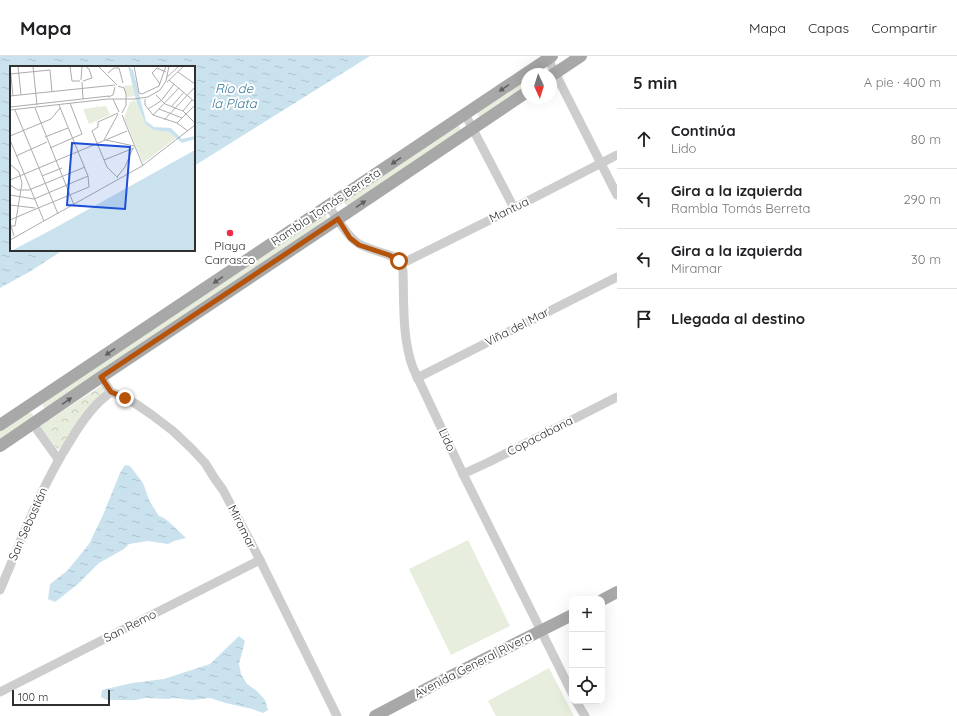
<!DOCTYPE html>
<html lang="es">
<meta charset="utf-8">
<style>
body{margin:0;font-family:Quicksand,sans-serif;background:#f2f2f2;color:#202124}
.controls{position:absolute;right:12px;bottom:12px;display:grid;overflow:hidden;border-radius:8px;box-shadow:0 4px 16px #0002}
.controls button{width:36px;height:36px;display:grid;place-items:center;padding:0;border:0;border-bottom:1px solid #e0e0e0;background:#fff;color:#202124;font:20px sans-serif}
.compass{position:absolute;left:521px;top:12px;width:36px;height:36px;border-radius:50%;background:#fff;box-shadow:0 4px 16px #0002;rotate:176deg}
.scale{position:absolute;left:12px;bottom:10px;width:98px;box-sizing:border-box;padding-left:4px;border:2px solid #303030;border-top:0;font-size:11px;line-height:14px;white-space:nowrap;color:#303030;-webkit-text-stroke:3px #fff;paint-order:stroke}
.stop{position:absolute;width:12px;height:12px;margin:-9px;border:3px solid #b45309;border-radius:50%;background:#fff}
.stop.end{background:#b45309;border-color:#fff;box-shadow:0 1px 4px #0008}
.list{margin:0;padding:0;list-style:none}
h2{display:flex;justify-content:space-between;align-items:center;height:52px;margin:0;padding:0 16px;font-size:17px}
h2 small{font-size:13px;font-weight:400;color:#757577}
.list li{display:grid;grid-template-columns:26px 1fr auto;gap:12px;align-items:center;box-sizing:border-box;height:60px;padding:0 16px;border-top:1px solid #e0e0e0}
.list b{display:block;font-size:15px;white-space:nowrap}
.list p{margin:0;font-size:13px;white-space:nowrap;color:#757577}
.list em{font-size:13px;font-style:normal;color:#757577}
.icon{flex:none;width:22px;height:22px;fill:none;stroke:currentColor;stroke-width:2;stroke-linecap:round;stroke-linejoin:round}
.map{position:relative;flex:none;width:617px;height:660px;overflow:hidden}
header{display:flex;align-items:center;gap:24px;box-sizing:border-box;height:56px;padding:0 20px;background:#fff;border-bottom:1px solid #e0e0e0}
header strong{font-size:19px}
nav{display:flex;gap:22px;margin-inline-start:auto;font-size:14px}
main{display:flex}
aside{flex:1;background:#fff}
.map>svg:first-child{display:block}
.grass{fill:#e7eedd}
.forest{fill:url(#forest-crowns)}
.water{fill:url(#water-ripples)}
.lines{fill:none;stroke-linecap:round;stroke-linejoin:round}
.minor{stroke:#cdcdcd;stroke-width:9}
.major{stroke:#a8a8a8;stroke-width:12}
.oneway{fill:#606060}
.route{stroke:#b45309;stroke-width:5}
.poi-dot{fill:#ed2c47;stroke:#fff;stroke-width:1.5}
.labels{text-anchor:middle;stroke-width:4;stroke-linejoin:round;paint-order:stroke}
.street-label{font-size:12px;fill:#303030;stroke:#fff}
.poi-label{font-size:12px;fill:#303030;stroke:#fff}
.water-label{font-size:13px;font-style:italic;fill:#397997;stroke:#fff}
.inset-road{fill:none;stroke:#acacac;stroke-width:1}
.view{fill:#1d4ed8;fill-opacity:0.15;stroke:#1d4ed8;stroke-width:2}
.inset-edge{fill:none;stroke:#303030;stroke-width:2}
</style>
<header>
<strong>Mapa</strong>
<nav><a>Mapa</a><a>Capas</a><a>Compartir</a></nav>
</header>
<main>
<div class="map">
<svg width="617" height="660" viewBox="0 0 617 660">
<defs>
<pattern id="forest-crowns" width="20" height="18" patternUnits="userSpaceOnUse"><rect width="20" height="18" fill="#e7eedd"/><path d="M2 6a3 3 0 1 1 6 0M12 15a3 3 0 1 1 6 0" fill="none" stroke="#c6ccbe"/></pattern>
<pattern id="water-ripples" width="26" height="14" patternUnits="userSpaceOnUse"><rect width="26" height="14" fill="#c9e2ee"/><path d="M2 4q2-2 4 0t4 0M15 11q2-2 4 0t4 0" fill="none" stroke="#adc2cc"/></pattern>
</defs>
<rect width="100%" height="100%" fill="#fff"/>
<g class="grass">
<path d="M527,22v9l-46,30 -3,-1 -1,-4z"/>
<path d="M457,69l3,2v4l-113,75 -3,-3v-2z"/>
<path d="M324,159h2l1,4 -281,189c-4,-1 -4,-2 -3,-6z"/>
<path d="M28,356l4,1 1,2v2l-33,23v-9z"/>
<path d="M468,484l42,86 -59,29 -42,-86z"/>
<path d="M549,612l25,48h-78l-8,-15z"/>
</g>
<path class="forest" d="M101,330l2,1 2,3 -1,1 -20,24 -23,33 -4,1 -17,-22 1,-2z"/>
<g class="water">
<path d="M0,0h370l-176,110v-99h-183v183h52l-32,21 -31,17z"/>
<path d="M125,409l5,1 13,17 7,19 9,14 3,1 6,4 18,17 -12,3 -6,3 -20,-3 -19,3 -5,5 -25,14 -21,21 -23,18 -7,-3 2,-15 18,-14 21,-26 14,-29 17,-42z"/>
<path d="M239,580l6,5 -6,23 2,10 6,10 10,7 8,9 3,10 -5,3 -11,-4 -26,-6 -16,-5 -18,2 -18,-2 -6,1 -23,-1 -10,2h-28l-6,-3 1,-7 30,-7 32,-4 46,-15z"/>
</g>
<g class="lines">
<g class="minor">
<path d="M548,3l69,136"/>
<path d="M465,58l49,94"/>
<path d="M328,150c9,11 16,26 27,35 11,10 37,11 45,21 2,2 2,6 3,9 1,32 -1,67 10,97l50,106 109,219"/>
<path d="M401,208l113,-56 103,-53"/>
<path d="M101,321l10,15 14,6 11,6 16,11 21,16 19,18 13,14 10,16 8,11 37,70 77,156"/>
<path d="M417,322l200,-101"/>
<path d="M33,368l25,35"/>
<path d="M463,418l26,-12 128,-65"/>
<path d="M0,534c22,-52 41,-104 72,-152 10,-17 22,-34 39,-46"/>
<path d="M0,636l260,-132"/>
<path d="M576,645l9,15"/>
</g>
<g class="major">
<path d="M551,20l30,-20"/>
<path d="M0,369l552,-369"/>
<path d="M0,390l101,-69 237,-158 189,-127"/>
<path d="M602,544l15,-8"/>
<path d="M375,660l72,-38 125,-63"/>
</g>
</g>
<defs><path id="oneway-solid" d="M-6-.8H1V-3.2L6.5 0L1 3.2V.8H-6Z"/></defs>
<g class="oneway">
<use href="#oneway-solid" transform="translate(504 32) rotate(146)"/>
<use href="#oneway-solid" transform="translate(396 105) rotate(146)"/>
<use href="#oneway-solid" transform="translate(361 148) rotate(-34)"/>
<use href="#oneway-solid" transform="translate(218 224) rotate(146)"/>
<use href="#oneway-solid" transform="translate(110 296) rotate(146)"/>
<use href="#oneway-solid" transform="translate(67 345) rotate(-34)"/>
</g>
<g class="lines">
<path class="route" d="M125,342l-14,-6 -10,-15 237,-158 12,19 9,7 30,10 10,6"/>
</g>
<circle class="poi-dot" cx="230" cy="177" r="4"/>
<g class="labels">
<g class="street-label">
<text transform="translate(326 151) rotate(-34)" y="4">Rambla Tomás Berreta</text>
<text transform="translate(509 154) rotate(-26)" y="4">Mantua</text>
<text transform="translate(517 271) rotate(-27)" y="4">Viña del Mar</text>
<text transform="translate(540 380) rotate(-27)" y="4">Copacabana</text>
<text transform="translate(447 384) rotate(65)" y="4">Lido</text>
<text transform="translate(28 468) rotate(-66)" y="4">San Sebastián</text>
<text transform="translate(242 471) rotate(63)" y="4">Miramar</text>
<text transform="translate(130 570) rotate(-27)" y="4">San Remo</text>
<text transform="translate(473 609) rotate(-27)" y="4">Avenida General Rivera</text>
</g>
<g class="poi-label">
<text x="230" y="194">Playa<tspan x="230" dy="14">Carrasco</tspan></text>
</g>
<g class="water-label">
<text x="234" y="37">Río de<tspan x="234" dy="15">la Plata</tspan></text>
</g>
</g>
<g transform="translate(10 10)">
<rect width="185" height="185" fill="#fff"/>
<path d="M123,19l2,11 -8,1 -4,-11zM125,34l11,25 7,5 16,2 7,6 -33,25 -19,-45 6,-16zM86,37l2,4 8,-1 4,9 -21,9 -6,-15 14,-2z" fill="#e7eedd"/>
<path d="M118,0l5,4 13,51 8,6 17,1 11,11 13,-3v3l-13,4 -13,-11 -16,-2 -7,-5 -9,-21zM185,84v101h-184l42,-22z" fill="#c9e2ee"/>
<path class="inset-road" d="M0,0l3,30M8,0l3,29M23,0l4,39M60,0l2,15h8M124,0l5,27 3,1 17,-8 7,-20M89,1l18,18M168,6l17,12M98,7l6,-5h5l4,15M0,8l40,-4 2,22M156,12l13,-12M71,14l1,-14M159,14l26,22M73,15l9,-3 -3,-9 -4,-3M72,16l1,17M157,16l17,-16M150,18l-8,-11 5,-5 9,4M108,20l6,2 2,6v11l-4,8M146,29l9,9 18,7 12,12M0,30l105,-11M98,31l5,-2 2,-8M103,33l6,13M124,33l14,-2 12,-7 6,-9 3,-15M135,33v6l8,10 24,8 11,8M49,39l29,71 1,11M162,40l12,-14M0,41l99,-11M25,42l39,97M138,43l13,-8 13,-17M149,43l23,9M0,44l98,-11h26M5,44l43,104M173,45l9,-11M112,49l21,51M143,49l26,-27M154,54l31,-33M167,57l18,-18M0,70l41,-17 9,-11M35,71l23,-9M0,74l34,81M94,74l14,-26M96,74l28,6M40,82l32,-14 -12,-31M6,90l31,-14M94,94l30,-12M0,98l9,8 3,11 -7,43h-3M32,110l20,-8M107,111l8,-10 8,-19M108,112l-11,-11 -15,-36 6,-4v-5l20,-9M0,114l117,-49M0,119l8,5h11l56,-23M0,129l24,4 54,-23M0,139l25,3M21,145l58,-24M0,154l21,-9M0,156l4,14M0,174l132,-74 53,-41"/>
<path class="view" d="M62,77l58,4 -5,62 -58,-4z"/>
<rect width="185" height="185" class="inset-edge"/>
</g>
</svg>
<div class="controls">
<button>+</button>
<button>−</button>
<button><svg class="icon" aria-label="locate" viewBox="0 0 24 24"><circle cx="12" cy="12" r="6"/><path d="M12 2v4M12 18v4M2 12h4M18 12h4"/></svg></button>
</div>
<svg class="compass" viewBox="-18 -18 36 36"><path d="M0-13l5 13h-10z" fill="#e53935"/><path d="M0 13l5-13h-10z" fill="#757577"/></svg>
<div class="scale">100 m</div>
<div class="stop" style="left:399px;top:205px"></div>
<div class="stop end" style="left:125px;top:342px"></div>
</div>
<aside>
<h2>5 min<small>A pie · 400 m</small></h2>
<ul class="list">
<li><svg class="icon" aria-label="ahead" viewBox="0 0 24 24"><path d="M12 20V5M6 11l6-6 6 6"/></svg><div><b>Continúa</b><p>Lido</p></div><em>80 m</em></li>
<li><svg class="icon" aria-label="left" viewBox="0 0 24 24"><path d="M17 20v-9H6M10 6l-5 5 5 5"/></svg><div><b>Gira a la izquierda</b><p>Rambla Tomás Berreta</p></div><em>290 m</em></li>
<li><svg class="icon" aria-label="left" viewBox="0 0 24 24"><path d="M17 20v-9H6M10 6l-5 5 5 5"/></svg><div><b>Gira a la izquierda</b><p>Miramar</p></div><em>30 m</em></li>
<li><svg class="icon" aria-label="arrive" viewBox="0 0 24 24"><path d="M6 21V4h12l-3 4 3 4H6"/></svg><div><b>Llegada al destino</b></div></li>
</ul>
</aside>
</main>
